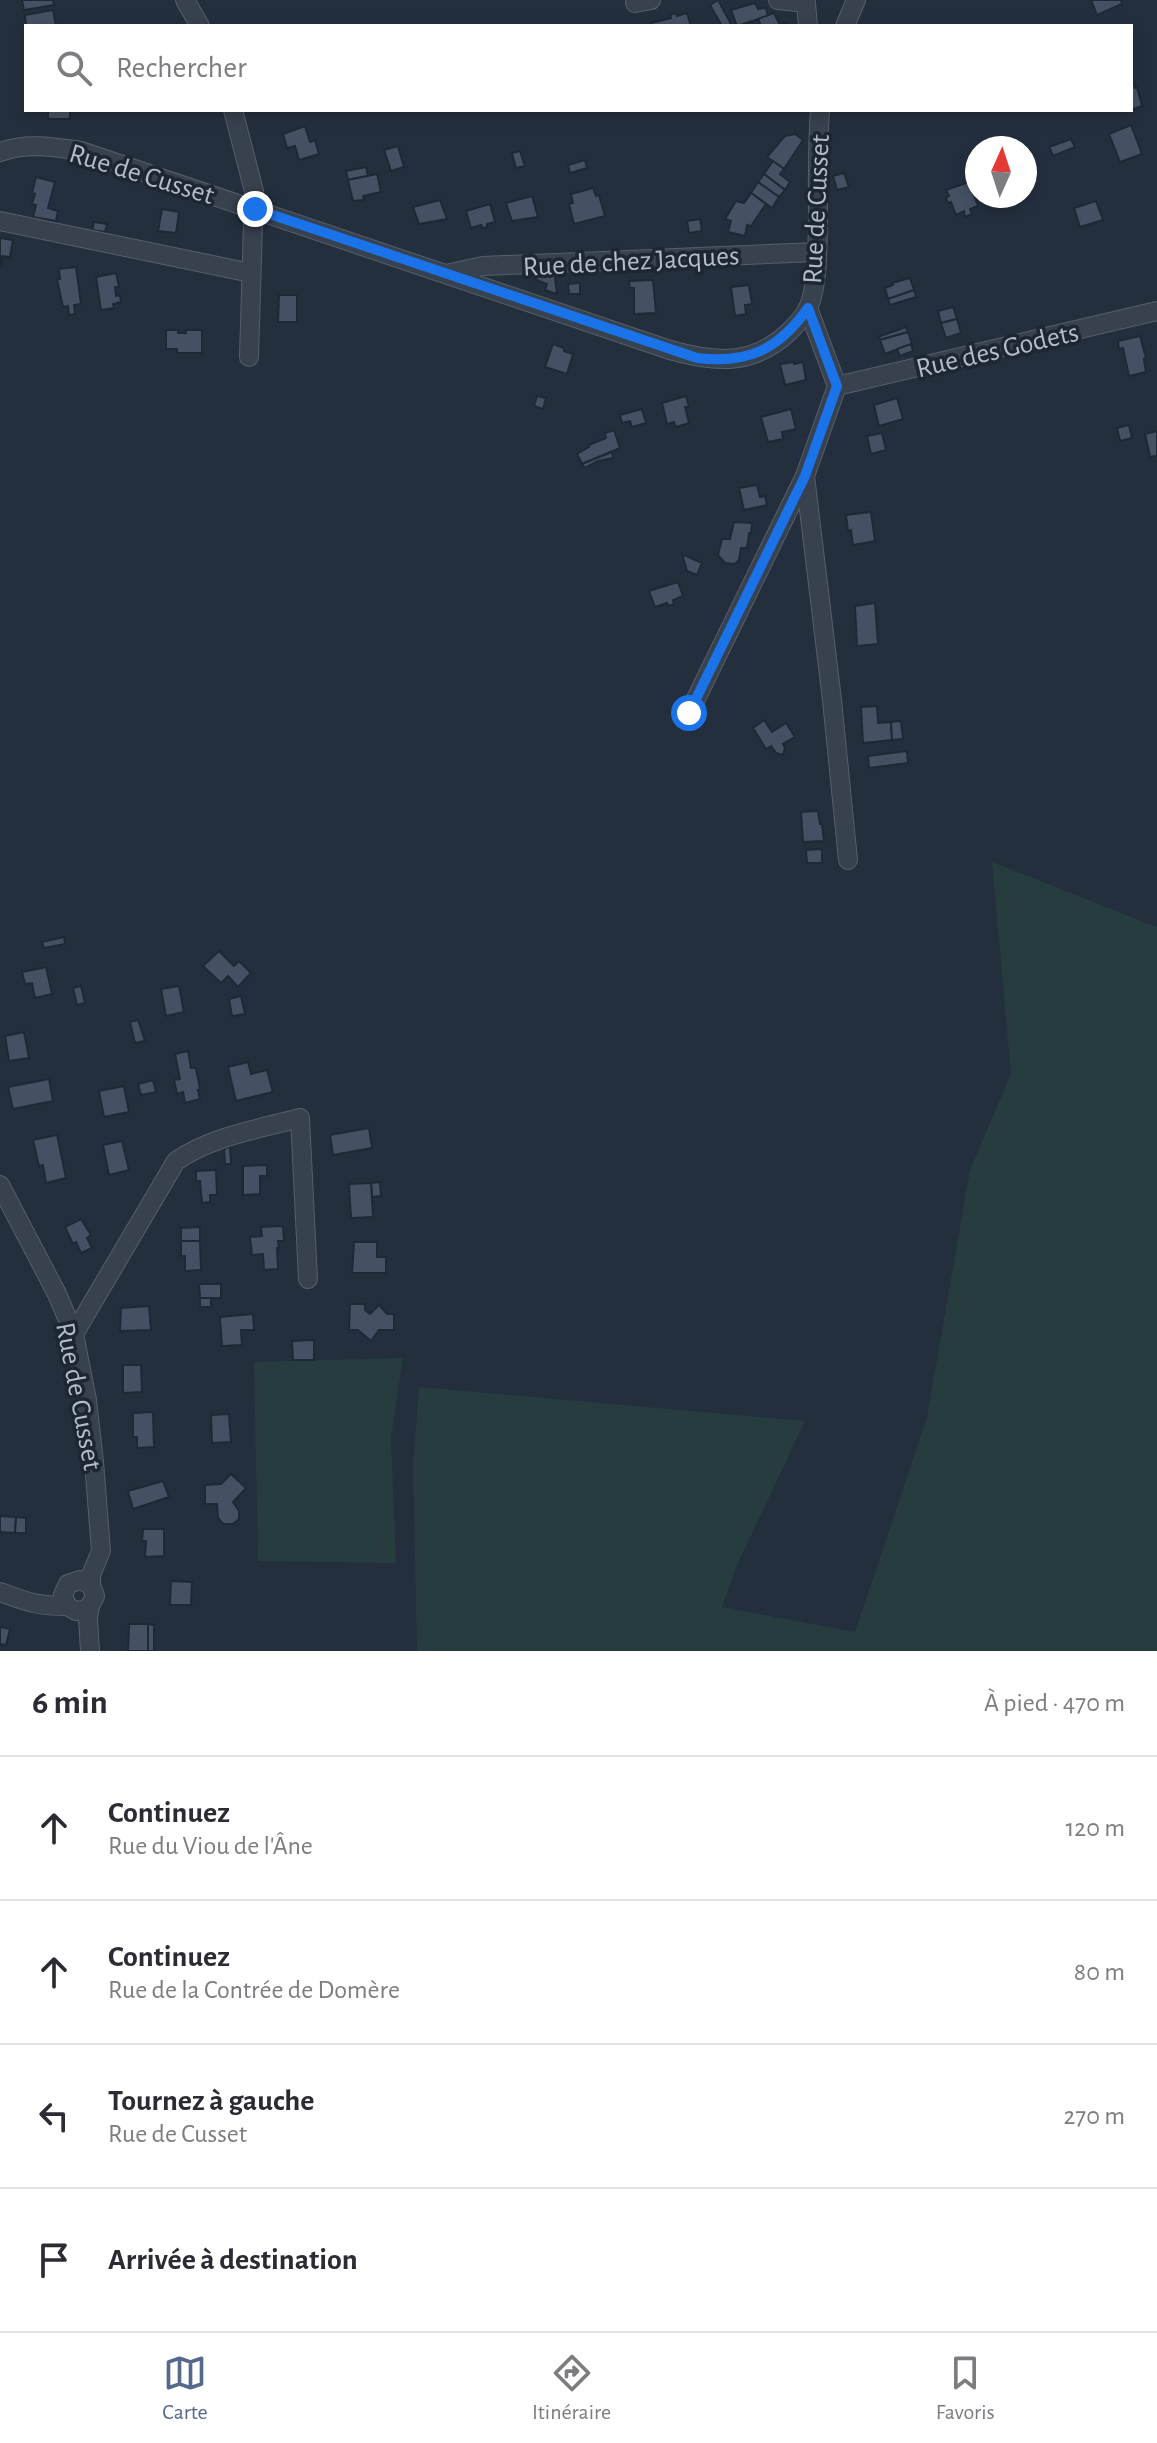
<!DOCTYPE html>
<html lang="fr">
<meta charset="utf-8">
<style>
body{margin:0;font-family:"Alegreya Sans",sans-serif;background:#f2f2f3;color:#2b2b33}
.compass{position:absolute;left:965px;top:136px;width:72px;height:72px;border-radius:50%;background:#fff;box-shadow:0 4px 12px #0003;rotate:3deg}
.stop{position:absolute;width:24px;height:24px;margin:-18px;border:6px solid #1a73e8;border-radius:50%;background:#fff}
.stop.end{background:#1a73e8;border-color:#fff;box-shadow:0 2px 8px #0008}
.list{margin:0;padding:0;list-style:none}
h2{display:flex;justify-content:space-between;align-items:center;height:104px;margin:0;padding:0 32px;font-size:34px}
h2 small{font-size:26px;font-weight:400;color:#7c7c81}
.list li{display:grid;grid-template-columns:52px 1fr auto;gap:24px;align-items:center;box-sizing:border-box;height:144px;padding:0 32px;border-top:2px solid #e1e1e2}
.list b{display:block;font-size:30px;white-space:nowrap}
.list p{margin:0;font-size:26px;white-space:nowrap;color:#7c7c81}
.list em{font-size:26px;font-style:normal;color:#7c7c81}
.icon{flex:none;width:44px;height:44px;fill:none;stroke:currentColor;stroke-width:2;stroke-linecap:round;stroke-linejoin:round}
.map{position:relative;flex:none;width:1157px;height:1651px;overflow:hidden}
.search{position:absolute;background:#fff;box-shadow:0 4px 12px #0003;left:24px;right:24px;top:24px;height:88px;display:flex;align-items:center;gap:20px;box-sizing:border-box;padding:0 28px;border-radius:0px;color:#7c7c81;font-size:30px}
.sheet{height:680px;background:#fff}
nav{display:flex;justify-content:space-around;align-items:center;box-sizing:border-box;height:112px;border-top:2px solid #e1e1e2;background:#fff;font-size:22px;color:#7c7c81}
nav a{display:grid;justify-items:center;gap:4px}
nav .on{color:#56698c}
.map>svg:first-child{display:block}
.green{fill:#263c3f}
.building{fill:#455162;stroke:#1f2835;stroke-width:2}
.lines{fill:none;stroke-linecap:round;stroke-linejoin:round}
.minor-casing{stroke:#565f6c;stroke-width:20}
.minor{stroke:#38414e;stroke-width:18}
.route{stroke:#1a73e8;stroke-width:10}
.labels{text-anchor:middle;stroke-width:7;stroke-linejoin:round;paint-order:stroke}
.street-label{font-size:28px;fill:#b4bcc9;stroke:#1d2633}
</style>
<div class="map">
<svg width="1157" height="1651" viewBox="0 0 1157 1651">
<rect width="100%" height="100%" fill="#242f3e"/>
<g class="green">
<path d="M992,862l165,65v724h-740l-4,-189 6,-75 386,34 -67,142 -16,44 133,25 72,-215 43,-247 41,-96z"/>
<path d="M403,1358l-12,79 5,126 -138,-2 -4,-199z"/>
</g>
<g class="building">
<path d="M22,0h31l1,5 -30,5z"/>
<path d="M718,0l13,24 -3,2h-6l-12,-21z"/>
<path d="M1091,0h30l1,4 -25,11z"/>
<path d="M755,3l3,6 8,-1 2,8 -31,10 -6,-16z"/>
<path d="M53,10l3,16h-30l-1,-11z"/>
<path d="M676,13l1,3 10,-3 4,13h-39l-1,-3 20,-5 -1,-3z"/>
<path d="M774,13l6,12 5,-2 2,3h-26l-3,-7z"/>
<path d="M1131,79l4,9 2,-1 5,19 -16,6 -1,-2h6z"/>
<rect x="48" y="110" width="22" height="9"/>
<path d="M1131,125l11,29 -22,8 -11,-28z"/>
<path d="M305,126l5,16 5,-2 4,14 -20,6 -4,-14 -8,2 -4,-14z"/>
<path d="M795,134l8,6 -19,29 -17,-12 18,-21z"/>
<path d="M1071,139l4,8 -22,9 -4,-9z"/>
<path d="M398,146l6,21 -13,4 -7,-21z"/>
<path d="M520,151l5,15 -9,2 -4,-15z"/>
<path d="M585,160l2,8 -17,5 -2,-8z"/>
<path d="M773,161l11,8 -4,5 10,8 -5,8 -21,-16z"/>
<path d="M366,167l2,9 -20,4 -2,-9z"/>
<path d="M844,173l5,14 -12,3 -4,-14z"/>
<path d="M377,174l4,18 -18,4 1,4 -11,1 -5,-21z"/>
<path d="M764,174l21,16 -6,7 -21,-15z"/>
<path d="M36,177l19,5 -7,26 10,3 -2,10 -23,-4 3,-12 -4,-1 3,-10 -3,-1z"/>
<path d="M758,182l21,15 -7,11 -21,-15z"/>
<path d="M969,182l9,24 -8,3 2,5 -7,3 -1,-6 -8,4 -5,-13 -3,1 -2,-5 3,-2 -3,-6z"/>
<path d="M593,188l3,8 3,-1 6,21 -31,8 -5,-20 4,-1 -2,-9z"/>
<path d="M751,193l15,11 -15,22 -4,-1 -2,11 -17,-4 3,-11 -6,-2 11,-18 8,2z"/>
<path d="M532,196l6,21 -26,4 -6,-18z"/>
<path d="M440,200l7,19 -28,5 -6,-17z"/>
<path d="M1096,201l7,19 -23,7 -6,-19z"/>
<path d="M490,204l5,18 -8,2v3l-4,1 -2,-3 -10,3 -5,-17z"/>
<path d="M162,209l17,3 -3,21 -18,-2z"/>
<path d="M700,219l2,12 -13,2 -2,-12z"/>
<path d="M94,222l13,2 -2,8 -13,-2z"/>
<path d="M0,238l13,2 -3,17 -8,-1 -2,13z"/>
<path d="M76,267l5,37 -7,1 1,9 -6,1 -1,-9 -5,1 -6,-28h3l-1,-10z"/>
<path d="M554,270l3,24 -12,-4 2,-6 -13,-5 2,-8z"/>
<path d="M116,273l3,14h-4l1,9 4,-1 1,7 -8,2 1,4 -13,2 -5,-33z"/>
<path d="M910,278l4,12 -26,9 -3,-11 8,-3 -1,-2z"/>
<path d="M653,280l3,33 -22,1v-26h-4l-1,-7z"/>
<path d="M580,283v11h-11l-1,-10z"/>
<path d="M749,285l3,19 -7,1 1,9 -11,2 -4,-29z"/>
<path d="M914,290l2,7 -26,8 -2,-6z"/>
<path d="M279,295h18v27h-19z"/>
<path d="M953,307l4,12 -16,4 -3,-12z"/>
<path d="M957,319l4,14 -15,5 -5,-15z"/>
<path d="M906,327l2,5 -28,8 -2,-3z"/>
<path d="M166,330h12v3h8v-3h16v23h-25v-4h-11z"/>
<path d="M908,332l4,12 -27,10 -5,-14z"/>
<path d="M1140,336l6,22 -2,1 2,13 -17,4 -6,-28 -4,1 -1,-8z"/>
<path d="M553,344l11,4v3l9,3 -6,20 -22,-7z"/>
<path d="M911,344l2,7 -13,5 -3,-7z"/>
<path d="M794,362v2l9,-2 3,18 -21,5 -5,-21z"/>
<path d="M537,396l9,2 -3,11 -9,-3z"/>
<path d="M686,396l3,11h-4l4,16 -13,4 -2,-5 -7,2 -5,-21z"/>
<path d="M897,398l6,21 -24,7 -5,-21z"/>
<path d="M642,409l4,14 -14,4 -2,-6 -8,2 -2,-8z"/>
<path d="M791,409l5,20 -14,3 1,7 -15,3 -7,-25z"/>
<path d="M1129,425l3,13 -12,3 -3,-13z"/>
<path d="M614,430l6,18 -38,16 -5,-10 12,-7v-2l17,-7 -1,-5z"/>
<path d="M1157,431v25l-7,1 -5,-23z"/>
<path d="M882,433l4,17 -15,4 -4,-18z"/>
<path d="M612,452l1,6 -15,3 -13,7 -3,-4z"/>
<path d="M757,485l3,12 5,-1 2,9 -23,5 -5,-22z"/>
<path d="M871,512l4,29 -22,4 -2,-15 -3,1 -2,-16z"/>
<path d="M734,522l18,1 -1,10h-2l-2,15h-6l-2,12 -4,4 -10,-1 -7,-8 4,-16h8z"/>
<path d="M682,554l20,9 -5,12 -10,-4z"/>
<path d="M678,582l5,14 -10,4 1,4 -5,2 -2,-3 -12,4 -6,-16z"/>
<path d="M875,603l3,41 -21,2 -2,-40z"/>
<path d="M877,706l1,17 13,-1 1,18 -29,3 -2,-36z"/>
<path d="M764,720l8,12 14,-9 9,14 -12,7 2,4 -2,7 -7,-2 -5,-7 -5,3 -13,-21z"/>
<path d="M901,721l2,18 -11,1 -1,-18z"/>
<path d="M907,751l1,12 -39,5 -1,-12z"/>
<path d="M818,811l2,13h2l2,17 -21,1 -2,-30z"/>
<path d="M822,849v14h-15l-1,-13z"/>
<path d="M64,937l1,7 -21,4 -2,-6z"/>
<path d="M219,951l15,15 5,-5 12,12 -13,14 -10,-11 -7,7 -18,-17z"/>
<path d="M46,967l6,27 -17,4 -3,-15 -7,1 -3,-12z"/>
<path d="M81,986l4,17 -8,2 -4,-17z"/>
<path d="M179,986l5,26 -18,4 -5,-27z"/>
<path d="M241,996l4,18 -13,2 -3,-17z"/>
<path d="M138,1020l7,21 -10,2 -5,-21z"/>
<path d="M24,1032l5,26 -20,3 -4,-25z"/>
<path d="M188,1051l3,17h5l4,21 -2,1 2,9 -15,4 -2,-11 -6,2 -3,-14 6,-1 -5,-25z"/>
<path d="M248,1062l3,12 16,-4 6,22 -37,9 -8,-34z"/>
<path d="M49,1079l4,22 -40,8 -5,-22z"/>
<path d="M153,1080l3,12 -15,3 -3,-11z"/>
<path d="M124,1086l5,26 -25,5 -5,-26z"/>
<path d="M369,1128l3,20 -39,7 -3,-20z"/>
<path d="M57,1135l9,43 -20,5 -3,-18 -4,1 -6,-26z"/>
<path d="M122,1141l7,29 -20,5 -6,-30z"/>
<path d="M230,1146l1,18h-6l-1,-15z"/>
<path d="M267,1165v11h-7v18l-17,1v-29z"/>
<path d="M216,1170l1,25h-7v7l-8,1 -2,-22h-4v-10z"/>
<path d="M380,1182l1,14 -9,1 -1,-14z"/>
<path d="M371,1183l2,34 -22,1 -2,-34z"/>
<path d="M81,1219l10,16 -4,3 5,10 -11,5 -5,-11 -3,2 -8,-17z"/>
<path d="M283,1226l1,15h-6l1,7h-2l1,21 -14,1 -1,-16 -11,1 -2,-18 12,-1 -1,-9z"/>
<path d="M200,1227v14h-19v-13z"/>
<path d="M181,1241h19l1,29 -16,1v-15h-4z"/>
<path d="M354,1242h23v15h9v16h-34z"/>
<path d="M199,1284h22v14h-21z"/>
<rect x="200" y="1298" width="11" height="9"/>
<path d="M350,1304h15v6l5,4 9,-9 8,9h7v16h-15l-8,11 -13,-11h-9z"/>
<path d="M149,1306l2,24 -31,1 1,-23z"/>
<path d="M253,1314l1,16h-13l1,15 -20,1 -2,-29z"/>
<path d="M314,1340v20h-21l-1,-19z"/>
<path d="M123,1365h18l1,27 -19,1z"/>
<path d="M153,1412l1,35 -17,1v-11h-4v-24z"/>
<path d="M229,1414l2,28 -19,1 -1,-28z"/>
<path d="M231,1474l15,14 -13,14 6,9v8l-6,5h-10l-5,-6 -1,-14h-12v-19l16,-1z"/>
<path d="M163,1481l6,16 -36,12 -5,-18z"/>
<path d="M0,1516l16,1 -1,16 -15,-1z"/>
<path d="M16,1517l10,1v15h-11z"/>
<path d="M143,1529h21v27l-19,1 1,-16h-4z"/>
<path d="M171,1581l21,1 -1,23h-21z"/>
<path d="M129,1624h19v27h-20z"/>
<path d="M148,1624l6,1v26h-6z"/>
<path d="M0,1627l10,2 -4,16 -6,-1z"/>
</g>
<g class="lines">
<g class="minor-casing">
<g id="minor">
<path d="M185,0l15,26"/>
<path d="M778,0l28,3 2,23"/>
<path d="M635,3l16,-3"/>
<path d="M845,26l11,-26"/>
<path d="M233,110l21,81 -5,166"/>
<path d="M0,152c27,-10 54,-5 81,-1l589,199c47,13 83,16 120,-19 7,-7 15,-16 19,-25 9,-24 8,-53 9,-79 0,-39 -1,-78 2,-117"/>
<path d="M0,221l251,52"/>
<path d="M446,274l37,-8 334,-14"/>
<path d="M808,308l29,78 -32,90 27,224 16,160"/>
<path d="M837,386l320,-75"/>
<path d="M689,713l116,-237"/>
<path d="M0,1185l57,109 17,40 13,66 7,62 7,89 -10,24v10l4,11 -5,10 -6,4 -8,1 -9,-5 -4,-11 5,-11 12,-4 11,5"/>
<path d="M74,1334l102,-173c36,-25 83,-32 124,-43l8,161"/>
<path d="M0,1592c28,10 36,14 67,14"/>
<path d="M90,1606l-2,12 2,33"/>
</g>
</g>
<use href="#minor" class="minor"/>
</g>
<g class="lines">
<path class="route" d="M255,209l442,149c51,6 81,-8 111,-50l29,78 -32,90 -116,237"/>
</g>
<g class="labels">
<g class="street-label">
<text transform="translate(142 173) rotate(17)" y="10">Rue de Cusset</text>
<text transform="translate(815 209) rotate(-87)" y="10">Rue de Cusset</text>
<text transform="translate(631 260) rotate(-3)" y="10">Rue de chez Jacques</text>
<text transform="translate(997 349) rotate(-13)" y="10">Rue des Godets</text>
<text transform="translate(80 1396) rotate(79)" y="10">Rue de Cusset</text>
</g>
</g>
</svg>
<svg class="compass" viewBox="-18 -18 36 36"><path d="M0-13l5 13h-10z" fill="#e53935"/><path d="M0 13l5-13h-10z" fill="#7c7c81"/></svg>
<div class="stop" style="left:689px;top:713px"></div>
<div class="stop end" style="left:255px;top:209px"></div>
<div class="search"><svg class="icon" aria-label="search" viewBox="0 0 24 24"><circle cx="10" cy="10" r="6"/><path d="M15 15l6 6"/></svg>Rechercher</div>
</div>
<section class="sheet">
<h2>6 min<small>À pied · 470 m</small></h2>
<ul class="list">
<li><svg class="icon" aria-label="ahead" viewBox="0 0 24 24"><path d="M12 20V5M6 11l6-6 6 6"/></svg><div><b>Continuez</b><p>Rue du Viou de l'Âne</p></div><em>120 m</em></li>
<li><svg class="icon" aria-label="ahead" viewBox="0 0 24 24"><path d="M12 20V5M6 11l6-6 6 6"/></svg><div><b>Continuez</b><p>Rue de la Contrée de Domère</p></div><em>80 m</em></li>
<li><svg class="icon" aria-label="left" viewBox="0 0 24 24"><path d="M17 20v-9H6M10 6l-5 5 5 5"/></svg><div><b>Tournez à gauche</b><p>Rue de Cusset</p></div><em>270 m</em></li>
<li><svg class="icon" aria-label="arrive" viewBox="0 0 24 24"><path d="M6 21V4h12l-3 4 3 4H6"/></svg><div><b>Arrivée à destination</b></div></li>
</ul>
</section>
<nav>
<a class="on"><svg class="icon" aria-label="map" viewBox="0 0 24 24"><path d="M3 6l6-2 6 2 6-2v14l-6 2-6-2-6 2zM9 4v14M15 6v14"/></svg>Carte</a>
<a><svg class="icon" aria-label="directions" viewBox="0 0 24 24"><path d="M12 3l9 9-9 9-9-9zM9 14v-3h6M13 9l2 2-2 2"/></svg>Itinéraire</a>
<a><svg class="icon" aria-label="saved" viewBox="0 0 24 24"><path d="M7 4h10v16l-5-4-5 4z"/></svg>Favoris</a>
</nav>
